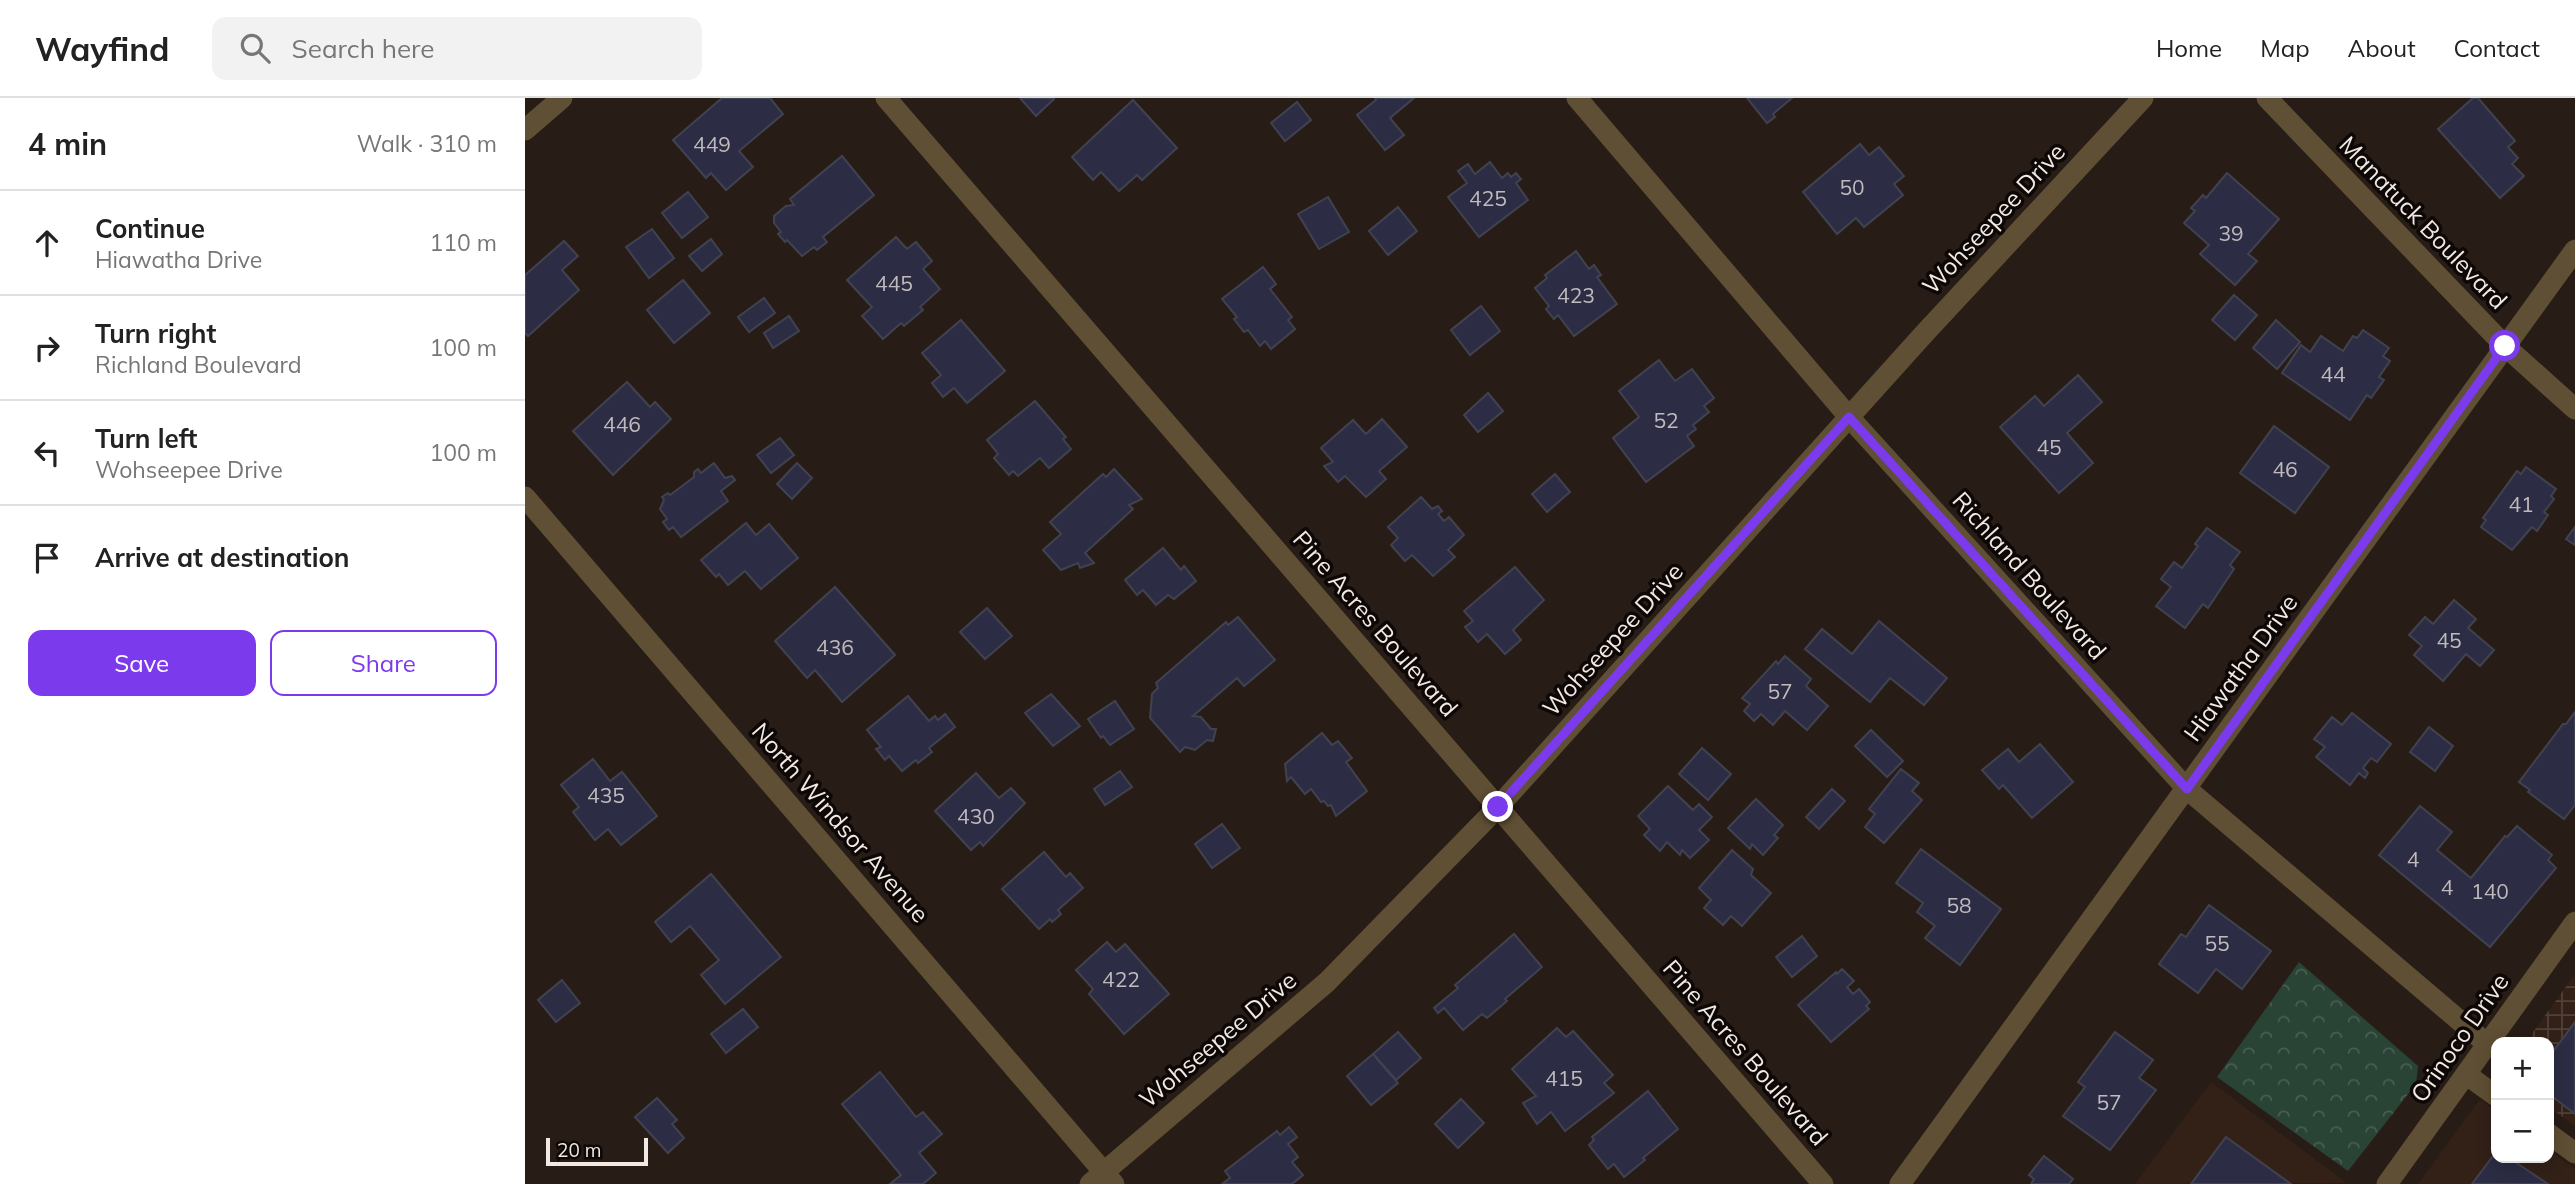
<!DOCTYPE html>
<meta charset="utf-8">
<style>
body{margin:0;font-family:Mulish,sans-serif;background:#f2f2f2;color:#222}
.controls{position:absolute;right:21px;bottom:21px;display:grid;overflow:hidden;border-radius:14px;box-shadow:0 4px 18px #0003}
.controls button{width:63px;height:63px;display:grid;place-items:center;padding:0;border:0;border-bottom:2px solid #e0e0e0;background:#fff;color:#222;font:35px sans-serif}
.scale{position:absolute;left:21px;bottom:18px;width:102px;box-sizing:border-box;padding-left:7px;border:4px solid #f2e9e5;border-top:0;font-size:19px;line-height:24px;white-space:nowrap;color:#f2e9e5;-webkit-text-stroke:5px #0d0806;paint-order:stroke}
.stop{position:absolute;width:21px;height:21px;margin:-16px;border:5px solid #7c3aed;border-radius:50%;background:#fff}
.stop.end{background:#7c3aed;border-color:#fff;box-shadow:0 2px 7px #0008}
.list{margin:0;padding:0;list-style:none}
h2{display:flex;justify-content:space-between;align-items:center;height:91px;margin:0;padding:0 28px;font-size:30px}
h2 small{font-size:23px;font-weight:400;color:#767676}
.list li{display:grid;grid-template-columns:46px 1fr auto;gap:21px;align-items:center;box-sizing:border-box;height:105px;padding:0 28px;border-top:2px solid #e0e0e0}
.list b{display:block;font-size:26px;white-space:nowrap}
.list p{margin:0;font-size:23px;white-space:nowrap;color:#767676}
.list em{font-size:23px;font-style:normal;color:#767676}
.actions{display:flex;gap:14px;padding:21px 28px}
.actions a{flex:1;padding:16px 0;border:2px solid #7c3aed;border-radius:14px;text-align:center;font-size:24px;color:#7c3aed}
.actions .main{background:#7c3aed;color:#fff}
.icon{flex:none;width:38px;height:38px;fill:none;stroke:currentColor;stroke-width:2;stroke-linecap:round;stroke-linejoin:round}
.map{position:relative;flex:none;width:2050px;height:1086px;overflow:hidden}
header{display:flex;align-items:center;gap:42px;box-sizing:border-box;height:98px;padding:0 35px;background:#fff;border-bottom:2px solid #e0e0e0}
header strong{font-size:33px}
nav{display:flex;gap:38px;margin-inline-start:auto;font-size:24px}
.search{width:490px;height:63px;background:#f2f2f2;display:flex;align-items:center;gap:18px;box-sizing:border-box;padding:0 24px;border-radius:14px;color:#767676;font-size:26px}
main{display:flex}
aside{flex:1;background:#fff}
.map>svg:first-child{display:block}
.built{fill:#332118}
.industrial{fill:url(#industrial-grid)}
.forest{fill:url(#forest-crowns)}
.building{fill:#2c2d44;stroke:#414250;stroke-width:2}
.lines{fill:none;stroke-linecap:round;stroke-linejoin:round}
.minor{stroke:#5f4f34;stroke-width:21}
.tertiary{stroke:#5f4f34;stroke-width:21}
.route{stroke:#7c3aed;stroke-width:9}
.labels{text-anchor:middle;stroke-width:7;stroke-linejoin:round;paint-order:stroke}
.number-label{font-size:21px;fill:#c0babd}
.street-label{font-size:24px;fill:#f2e9e5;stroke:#0d0806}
</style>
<header>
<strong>Wayfind</strong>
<div class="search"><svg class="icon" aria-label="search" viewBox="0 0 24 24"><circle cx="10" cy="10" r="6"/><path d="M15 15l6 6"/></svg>Search here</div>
<nav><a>Home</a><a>Map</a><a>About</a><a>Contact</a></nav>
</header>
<main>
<aside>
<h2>4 min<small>Walk · 310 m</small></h2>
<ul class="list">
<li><svg class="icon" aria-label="ahead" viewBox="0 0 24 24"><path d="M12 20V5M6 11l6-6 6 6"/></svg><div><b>Continue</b><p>Hiawatha Drive</p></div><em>110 m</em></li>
<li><svg class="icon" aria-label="right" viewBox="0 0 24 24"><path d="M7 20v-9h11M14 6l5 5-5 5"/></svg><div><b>Turn right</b><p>Richland Boulevard</p></div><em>100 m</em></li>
<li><svg class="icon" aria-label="left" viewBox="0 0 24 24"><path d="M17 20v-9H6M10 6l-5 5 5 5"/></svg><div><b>Turn left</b><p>Wohseepee Drive</p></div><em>100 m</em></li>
<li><svg class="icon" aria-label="arrive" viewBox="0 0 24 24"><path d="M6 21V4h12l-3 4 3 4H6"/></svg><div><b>Arrive at destination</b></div></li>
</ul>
<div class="actions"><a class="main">Save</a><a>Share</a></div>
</aside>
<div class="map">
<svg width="2050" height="1086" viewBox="0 0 2050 1086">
<defs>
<pattern id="industrial-grid" width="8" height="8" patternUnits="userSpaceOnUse" patternTransform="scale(1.75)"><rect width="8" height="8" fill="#332118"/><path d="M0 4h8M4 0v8" fill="none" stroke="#514139"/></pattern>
<pattern id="forest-crowns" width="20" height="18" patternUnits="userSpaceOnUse" patternTransform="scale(1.75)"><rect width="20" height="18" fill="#294335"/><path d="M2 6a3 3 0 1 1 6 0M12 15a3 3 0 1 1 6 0" fill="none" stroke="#485e52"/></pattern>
</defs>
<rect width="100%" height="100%" fill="#281c16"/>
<g class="built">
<path d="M1686,984l136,101 -212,1z"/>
<path d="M1955,1001l16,12v47h53v-8l26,19v15h-157z"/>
</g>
<path class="industrial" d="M2050,876v152l-26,-19v-65h-23z"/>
<path class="forest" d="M1774,864l119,104 -2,18 -68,87 -131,-94z"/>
<g class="building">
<path d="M197,0h48l13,16 -44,37 14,16 -27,23 -15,-17 -5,5 -33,-38z"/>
<path d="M495,0h33l1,1 -18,17z"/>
<path d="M850,0h39l-24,20 14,17 -19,15 -28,-35 19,-15z"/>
<path d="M1222,0h45l-19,16 2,3 -8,6z"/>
<path d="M1948,0h5l37,43 -7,6 10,11 -6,6 12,12 -24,22 -62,-69z"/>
<path d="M608,2l44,48 -35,32 -5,-5 -18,16 -18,-19 -8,8 -21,-23z"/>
<path d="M772,4l14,18 -26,21 -14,-18z"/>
<path d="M1335,46l9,11 10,-8 25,29 -10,8 9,11 -39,32 -8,-9 -19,16 -34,-42z"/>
<path d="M317,58l32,39 -51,42 4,5 -10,8 -3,-3 -12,9 -15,-16 -2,2 -7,-8 3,-2 -7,-9v-7l12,-10 8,-1 -4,-6z"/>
<path d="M965,64l12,16 6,-5 3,4 5,-4 5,6 -5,4 12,17 -49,37 -31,-40 19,-14 -9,-12 10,-7 7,10z"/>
<path d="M1702,75l52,46 -31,35 9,7 -22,24 -35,-31 9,-9 -25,-22 11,-12 -4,-3 12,-13 3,3z"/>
<path d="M163,94l20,25 -26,21 -20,-25z"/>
<path d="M803,99l21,35 -30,17 -21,-35z"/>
<path d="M873,109l19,24 -29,24 -19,-24z"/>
<path d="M127,131l22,29 -25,20 -23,-31z"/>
<path d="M371,139l11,12 9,-7 16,19 -9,8 17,20 -20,18 3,3 -19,16 -3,-3 -18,16 -21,-23 10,-9 -25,-27z"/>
<path d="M186,141l11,15 -20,17 -13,-15z"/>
<path d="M39,143l14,15 -16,14 17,20 -51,46 -3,-3v-58z"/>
<path d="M1051,153l13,18 5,-4 7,10 -4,2 20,27 -43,32 -16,-21 -4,4 -8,-10 3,-3 -14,-18 12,-10 -2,-3z"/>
<path d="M738,169l13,17 -6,5 22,28 -4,3 7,9 -24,20 -6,-8 -5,5 -12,-16 -4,2 -10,-13 3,-2 -15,-18z"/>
<path d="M158,182l27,33 -36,30 -27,-33z"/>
<path d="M1709,197l23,20 -22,25 -23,-20z"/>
<path d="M239,200l11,15 -26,19 -11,-15z"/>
<path d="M956,208l19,25 -30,24 -19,-25z"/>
<path d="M264,218l10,15 -26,17 -9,-15z"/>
<path d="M436,222l44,51 -38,32 -13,-15 -11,9 -11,-14 9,-8 -19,-22z"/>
<path d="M1751,222l24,22 -23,27 -24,-21z"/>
<path d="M1838,232l26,18 -6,8 7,5 -11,16 5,3 -13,18 -4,-3 -17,25 -68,-47 19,-28 9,7 11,-16 22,15 10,-15 4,2z"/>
<path d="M1134,262l16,21 17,-12 22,29 -10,8 5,6 -16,13 3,4 -9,7 7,10 -48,36 -33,-44 26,-21 -20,-26z"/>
<path d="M1553,277l24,27 -35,31 26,30 -34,30 -59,-66 35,-31 9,10z"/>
<path d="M102,284l23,25 5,-5 16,17 -58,56 -40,-44z"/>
<path d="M963,295l15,18 -25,21 -14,-17z"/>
<path d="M510,303l31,36 -3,2 8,10 -22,19 -9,-10 -22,18 -5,-5 -4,4 -15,-17 4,-4 -11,-14z"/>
<path d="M857,321l25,28 -28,24 7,8 -20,18 -21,-21 -7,6 -14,-16 9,-4 -12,-14 32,-28 13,14z"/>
<path d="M1749,328l55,41 -34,46 -55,-40z"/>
<path d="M255,340l14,17 -23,18 -14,-18z"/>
<path d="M189,365l11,15 7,-2 3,4 -14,11 7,10 -47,36 -8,-10 -4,3 -6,-8 4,-3 -7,-10 4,-9 -2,-3 6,-4 2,2 24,-18v-5l4,-3 3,4z"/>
<path d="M272,365l15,15 -20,21 -15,-15z"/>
<path d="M2001,369l30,22 -5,7 3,3 -10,13 4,3 -11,16 -5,-4 -20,23 -31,-23 5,-7 -3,-2 34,-47 4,3z"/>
<path d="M589,371l28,30 -13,6 4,4 -48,44 9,10 -14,5 -2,-5 -17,7 -18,-20 18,-16 -11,-12 53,-48 3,3z"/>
<path d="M1030,376l15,18 -23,20 -15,-18z"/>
<path d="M896,399l11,12 6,-3 4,5 -4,3 6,7 5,-4 15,18 -16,15 7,7 -22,19 -21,-21 -7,6 -14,-16 7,-7 -10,-11z"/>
<path d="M221,425l10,12 13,-11 29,34 -37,31 -16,-18 -17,14 -9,-11 -3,3 -15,-17z"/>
<path d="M2050,429v18l-9,-6z"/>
<path d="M1682,430l33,24 -10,13 4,4 -26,39 -5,-4 -18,24 -29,-22 15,-19 -10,-8 13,-17 8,6 16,-22 -3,-2z"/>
<path d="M638,450l18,22 3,-4 12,15 -22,18 -6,-4 -12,10 -13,-15 -6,5 -12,-15z"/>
<path d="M990,469l29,33 -31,30 8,10 -16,14 -18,-20 -9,8 -13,-15 8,-6 -9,-10z"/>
<path d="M310,489l60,68 -53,47 -27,-32 -8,8 -32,-37z"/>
<path d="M1929,502l22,19 -8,9 26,22 -14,16 -14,-12 -23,27 -29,-26 8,-9 -13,-11 16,-18 8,7z"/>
<path d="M462,510l25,28 -27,23 -25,-27z"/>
<path d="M713,519l37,43 -31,26 -7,-8 -44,38 8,1 10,12h5l-3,12 -6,-1 -12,10 -10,-3 -5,5 -30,-34 2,-24 6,-6 -2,-5 70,-61 2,3z"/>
<path d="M1354,523l68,57 -23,27 -34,-27 -20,24 -65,-53 17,-20 30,25z"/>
<path d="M1260,558l26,23 -5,7 22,20 -21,24 -22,-19 -12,14 -12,-11 -7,7 -10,-10 6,-7 -8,-6 34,-37 2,3z"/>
<path d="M526,596l29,32 -27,20 -28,-33z"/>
<path d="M383,598l21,25 6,-5 3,4 7,-6 10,13 -26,21 3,4 -14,11 -2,-3 -14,11 -13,-15 -4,4 -9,-11 5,-2 -14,-17z"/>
<path d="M590,603l19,28 -24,16 -7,-9 -2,2 -13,-19z"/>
<path d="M2050,614v93l-11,14 -36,-27 2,-2 -11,-8 44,-58h3z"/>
<path d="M1827,615l39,31 -14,18 -6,-4 -8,10 5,5 -3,5 -6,-5 -9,12 -34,-28 9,-10 -11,-8 18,-22 10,8z"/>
<path d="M1904,629l24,19 -18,25 -25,-19z"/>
<path d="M1346,632l32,31 -16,16 -32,-31z"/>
<path d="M797,635l10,12 6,-4 14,17 -6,4 21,29 -31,25 -5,-11 -3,1 -4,-5 -3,1 -10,-13 -6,5 -14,-17 -4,4 -2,-17z"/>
<path d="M1515,646l33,38 -41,36 -29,-33 -4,4 -17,-19 26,-21 11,13z"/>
<path d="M1177,650l29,26 -23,26 -29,-26z"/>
<path d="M68,661l17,22 12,-9 35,44 -36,29 -13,-16 -13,11 -22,-28 6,-5 -18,-22z"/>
<path d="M1376,671l18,14 -7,8 10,9 -38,43 -19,-16 10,-13 -6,-5z"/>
<path d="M595,673l12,16 -27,18 -11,-16z"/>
<path d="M451,675l23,25 12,-10 14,15 -42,43 -3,-4 -9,8 -36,-39z"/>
<path d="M1143,688l25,24 6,-6 13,13 -13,13 10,10 -19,18 -8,-8 -2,5 -13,-13 -7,9 -16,-16 6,-6 -12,-13z"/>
<path d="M1307,691l13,12 -26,28 -13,-12z"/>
<path d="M1231,701l27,26 -9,10 4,3 -15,17 -11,-11 -2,5 -22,-21z"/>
<path d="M1895,708l32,26 -15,18 34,28 34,-42 2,1 10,-11 35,29 -4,5 8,8 -66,79 -111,-92z"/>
<path d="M697,726l18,24 -28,20 -17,-24z"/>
<path d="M1396,751l80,60 -41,56 -35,-27 10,-12 -18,-14 6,-9 -27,-20z"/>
<path d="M1207,752l21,19 -2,6 20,18 -29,33 -11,-10 -8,9 -19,-17 7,-8 -12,-12z"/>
<path d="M519,754l22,25 4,-4 13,15 -25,22 3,4 -9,8 -2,-3 -11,10 -37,-40z"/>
<path d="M186,776l70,83 -56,47 -24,-29 18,-15 -29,-34 -19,16 -16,-20z"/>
<path d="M1684,807l62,46 -29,38 -26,-20 -18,24 -39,-29 22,-30 5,3z"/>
<path d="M989,836l28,33 -37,32 2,2 -20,17 -5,-4 -19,16 -19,-22 -6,5 -4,-5 24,-20 -3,-3z"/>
<path d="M1277,838l15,20 -25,21 -16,-20z"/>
<path d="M582,844l9,10 9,-8 44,50 -45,40 -35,-40 4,-5 -17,-19z"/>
<path d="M1317,871l12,12 -7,6 6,7 6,-5 11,13 -4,4 3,3 -38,33 -33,-37 38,-33 1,2z"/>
<path d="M37,882l18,23 -24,19 -18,-22z"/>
<path d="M218,911l15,18 -32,26 -15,-19z"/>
<path d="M2050,924v92l-26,-20v-37z"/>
<path d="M1032,930l9,9 7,-6 40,44 -9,8 10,10 -49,38 -14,-19 -14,12 -14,-21 13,-7 -24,-27z"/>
<path d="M873,934l23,26 -25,22 -23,-26z"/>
<path d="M1590,934l38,28 -14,18 17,12 -46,60 -47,-34 22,-29 -7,-5z"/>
<path d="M848,956l25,29 -27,22 -24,-29z"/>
<path d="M355,974l36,45 7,-5 19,22 -23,19 17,20 -13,11h-33l11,-9 -59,-71z"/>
<path d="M1123,993l30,38 -35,29 2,2 -21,17 -10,-13 -6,5 -19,-24 5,-5 -2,-3z"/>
<path d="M132,1000l20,22 -5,4 12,14 -16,15 -33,-36z"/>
<path d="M936,1001l23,24 -26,25 -23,-24z"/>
<path d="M764,1029l8,10 -9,7 10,13 -6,5 11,13 -11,9h-70l8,-6 -5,-7 52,-40 3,4z"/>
<path d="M1701,1039l65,47h-100z"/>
<path d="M1971,1054v6h13l39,26h-76z"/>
<path d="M1519,1058l29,23 -4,5h-38l3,-5 -5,-4z"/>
</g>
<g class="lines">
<g class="minor">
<path d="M361,0l937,1086"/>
<path d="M1052,0l272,319 338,372 300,255"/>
<path d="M1742,0l238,248 70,63"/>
<path d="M0,32l37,-32"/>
<path d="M1942,977l29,21"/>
<path d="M2024,1036l26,19"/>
<path d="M565,1086l237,-202 171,-175 425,-472 220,-237"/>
<path d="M1375,1086l675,-934"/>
</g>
<g class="tertiary">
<path d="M0,399l589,687"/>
<path d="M1862,1086l188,-262"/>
</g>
</g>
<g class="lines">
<path class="route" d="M973,709l351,-390 338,372 318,-443"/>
</g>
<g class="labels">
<g class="number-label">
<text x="187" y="54">449</text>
<text x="1327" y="97">50</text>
<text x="963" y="108">425</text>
<text x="1706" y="143">39</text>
<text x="369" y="193">445</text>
<text x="1051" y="205">423</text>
<text x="1808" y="284">44</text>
<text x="1141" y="330">52</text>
<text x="97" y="334">446</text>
<text x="1524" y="357">45</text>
<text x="1760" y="379">46</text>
<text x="1996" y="414">41</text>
<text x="1924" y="550">45</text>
<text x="310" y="557">436</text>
<text x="1255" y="601">57</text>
<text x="81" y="705">435</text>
<text x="451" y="726">430</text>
<text x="1888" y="769">4</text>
<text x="1922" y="797">4</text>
<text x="1965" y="801">140</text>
<text x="1434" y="815">58</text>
<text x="1692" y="853">55</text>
<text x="596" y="889">422</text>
<text x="1039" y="988">415</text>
<text x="1584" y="1012">57</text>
</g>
<g class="street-label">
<text transform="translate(1469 121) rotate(-47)" y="8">Wohseepee Drive</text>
<text transform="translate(1898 125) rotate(46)" y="8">Manatuck Boulevard</text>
<text transform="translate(1504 478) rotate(48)" y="8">Richland Boulevard</text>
<text transform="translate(850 526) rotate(49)" y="8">Pine Acres Boulevard</text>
<text transform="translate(1088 542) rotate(-48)" y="8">Wohseepee Drive</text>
<text transform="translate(1716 570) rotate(-54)" y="8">Hiawatha Drive</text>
<text transform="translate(315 725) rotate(49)" y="8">North Windsor Avenue</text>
<text transform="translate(1935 940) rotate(-55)" y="8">Orinoco Drive</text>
<text transform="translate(693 942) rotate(-40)" y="8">Wohseepee Drive</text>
<text transform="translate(1220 955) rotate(49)" y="8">Pine Acres Boulevard</text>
</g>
</g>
</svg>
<div class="controls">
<button>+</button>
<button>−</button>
</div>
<div class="scale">20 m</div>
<div class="stop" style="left:1980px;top:248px"></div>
<div class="stop end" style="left:973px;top:709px"></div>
</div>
</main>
